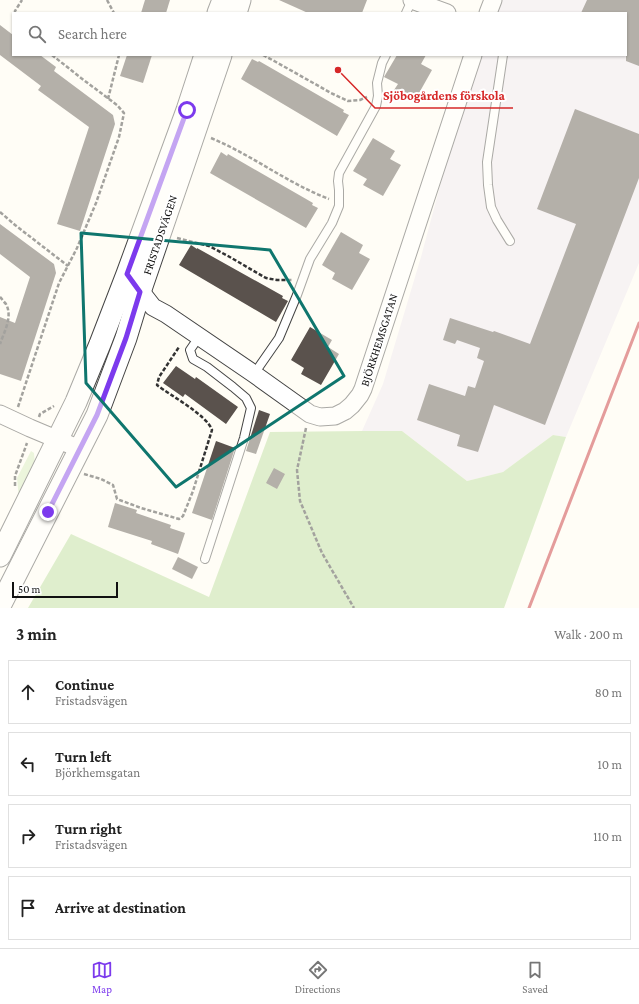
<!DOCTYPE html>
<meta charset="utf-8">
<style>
body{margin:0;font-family:"Crimson Pro",serif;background:#f6f6f6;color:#222}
.scale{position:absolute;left:12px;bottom:10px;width:106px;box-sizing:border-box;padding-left:4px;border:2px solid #111;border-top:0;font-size:11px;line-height:14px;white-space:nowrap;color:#111;-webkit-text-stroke:3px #fff;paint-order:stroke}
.stop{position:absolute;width:12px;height:12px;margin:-9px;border:3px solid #7c3aed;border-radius:50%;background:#fff}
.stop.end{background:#7c3aed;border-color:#fff;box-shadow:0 1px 4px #0008}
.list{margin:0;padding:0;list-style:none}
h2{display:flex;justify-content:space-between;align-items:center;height:52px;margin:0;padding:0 16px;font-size:17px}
h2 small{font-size:13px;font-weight:400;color:#767676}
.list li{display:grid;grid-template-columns:26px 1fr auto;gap:12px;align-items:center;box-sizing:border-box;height:64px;margin:0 8px 8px;padding:0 8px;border:1px solid #e0e0e0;border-radius:0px}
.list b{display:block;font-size:15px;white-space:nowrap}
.list p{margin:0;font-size:13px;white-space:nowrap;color:#767676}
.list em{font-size:13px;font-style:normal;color:#767676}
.icon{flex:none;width:22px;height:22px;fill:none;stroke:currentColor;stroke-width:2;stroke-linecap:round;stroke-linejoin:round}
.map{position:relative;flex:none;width:639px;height:608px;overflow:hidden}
.search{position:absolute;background:#fff;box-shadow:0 1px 3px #0004;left:12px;right:12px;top:12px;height:44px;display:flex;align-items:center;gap:10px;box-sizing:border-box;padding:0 14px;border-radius:0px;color:#767676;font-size:15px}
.sheet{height:340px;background:#fff}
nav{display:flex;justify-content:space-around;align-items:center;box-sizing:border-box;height:56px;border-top:1px solid #e0e0e0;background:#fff;font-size:11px;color:#767676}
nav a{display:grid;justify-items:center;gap:2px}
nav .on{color:#7c3aed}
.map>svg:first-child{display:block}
.industrial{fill:#eee6ef}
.green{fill:#d5ebbd}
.forest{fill:#b9dc9c}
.building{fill:#5a524d}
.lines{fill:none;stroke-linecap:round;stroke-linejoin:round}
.service-casing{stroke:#444;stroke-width:10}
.minor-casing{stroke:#444;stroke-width:19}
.tertiary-casing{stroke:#444;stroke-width:23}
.path{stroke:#333;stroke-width:2.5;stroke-dasharray:4 2;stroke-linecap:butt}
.service{stroke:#fff;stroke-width:8}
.minor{stroke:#fff;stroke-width:17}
.tertiary{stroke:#fff;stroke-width:21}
.rail{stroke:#c4262e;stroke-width:3}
.route{stroke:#7c3aed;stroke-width:5}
.marked{fill:none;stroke:#0f766e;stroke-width:3;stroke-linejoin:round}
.labels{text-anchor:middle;stroke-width:4;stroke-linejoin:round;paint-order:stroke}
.street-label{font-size:12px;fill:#111;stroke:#fff}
.leader{fill:none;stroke:#d62828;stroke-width:1.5}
.callout-dot{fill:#d62828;stroke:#fff;stroke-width:1.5}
.callout-label{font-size:13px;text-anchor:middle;font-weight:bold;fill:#d62828;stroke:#fff;stroke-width:4;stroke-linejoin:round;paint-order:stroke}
</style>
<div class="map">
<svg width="639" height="608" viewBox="0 0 639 608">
<rect width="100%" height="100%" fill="#fffdf5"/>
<path class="industrial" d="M501,0h138v263l-73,174 -13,-2 -50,37 -36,9 -65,-50h-40l21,-47 38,-127 30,-112 29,-90h146v-42h-132z"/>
<path class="green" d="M31,451l3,2 1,11 -16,35 -2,-21z"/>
<path class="forest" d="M362,431h40l65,50 36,-9 50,-37 13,2 -62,171h-476l43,-74 138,63 61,-165z"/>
<g class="building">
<path d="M145,0h25l-4,13h-25z"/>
<path d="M279,0h88l-5,13h-54z"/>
<path d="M587,0h52v66l-13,-5v-48h-45z"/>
<path d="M0,25l13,10v20h27l16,12 -2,4 59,44 2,9 -35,107 -23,-7 32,-97 -51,-37 3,-4 -41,-31z"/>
<path d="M127,55h25l-9,28 -23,-7z"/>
<path d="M397,55h29l-5,9 11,6 -18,32 -20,-12 4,-6 -14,-7z"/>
<path d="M252,59l6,3 1,-1 85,49 -1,2 6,3 -12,21 -96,-57z"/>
<path d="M575,109l64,25v44l-94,247 -51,-20 -16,47 -21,-6 3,-11 -43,-15 12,-36 36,12 3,-10 7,2 9,-27 -7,-3 3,-10 -23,-8 -2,4 -12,-4 7,-22 43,14 1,-1 36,13 46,-120 -39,-15z"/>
<path d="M373,138l22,13 -5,8 11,6 -18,31 -20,-11 4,-6 -14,-8z"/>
<path d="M221,152l6,4 1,-2 85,49 -1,2 6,3 -12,20 -96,-55z"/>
<path d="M0,224l54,40 2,9 -35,108 -21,-7v-57l15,6 15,-46 -30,-23z"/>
<path d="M341,232l22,13 -4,8 11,6 -18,31 -20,-11 3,-6 -13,-8z"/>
<path d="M191,245l6,4v-1l86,48 -1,2 6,3 -12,21 -97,-57z"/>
<path d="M310,327l22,13 -4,7 11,7 -18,31 -20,-11 3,-6 -13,-8z"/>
<path d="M176,366l19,13 1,-2 42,30 -12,17 -41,-30 -2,3 -20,-14z"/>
<path d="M259,410l11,4 -14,40 -10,-3z"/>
<path d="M216,441l19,7 -23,72 -20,-7z"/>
<path d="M274,468l11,6 -8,15 -11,-6z"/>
<path d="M115,503l22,7 -1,3 35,12 -1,3 15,5 -7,21 -27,-10 1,-3 -44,-14z"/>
<path d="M178,557l20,10 -6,12 -20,-10z"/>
</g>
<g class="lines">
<g class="service-casing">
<g id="service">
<path d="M406,13l6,-13"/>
<path d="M503,55l-16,107 1,23 3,22 6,13 13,21"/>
<path d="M199,337l-9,13 3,9 14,8 26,20 13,11 5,10 -7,30 -39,121"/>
<path d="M254,374l25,-36 18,-43 13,-36 22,-36 7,-17v-16l-1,-9 1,-8 37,-67 2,-10 -1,-13 5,-20 4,-8"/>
</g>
</g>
<g class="minor-casing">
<g id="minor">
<path d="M412,0l35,13"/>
<path d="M488,13l5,-13"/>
<path d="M135,284l18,23 13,7 88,60 56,40 10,3 15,-1 10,-5 7,-6 8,-10 3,-6 110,-334"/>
<path d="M0,414l30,14 50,21"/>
</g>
</g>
<g class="tertiary-casing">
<g id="tertiary">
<path d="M218,13l5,-13"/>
<path d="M236,13l4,-13"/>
<path d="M0,556l76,-154 24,-58 27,-70 60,-164 18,-55"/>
<path d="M0,606l97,-191 29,-77 14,-46 44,-128 37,-109"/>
</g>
</g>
<g class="path">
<path d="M107,0l7,13"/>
<path d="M15,13v-2l7,-11"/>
<path d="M263,55l13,7 55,31 17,8 12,-1 7,-3"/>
<path d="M108,99l11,-44"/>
<path d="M211,138c41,17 76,45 118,61"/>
<path d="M0,212l15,13 53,41"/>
<path d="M177,238l32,8 19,10 38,22 11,2h15"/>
<path d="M0,297c2,2 4,5 6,7 7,13 -2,28 -6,40"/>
<path d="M18,407l41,-124 18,-35 19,-45 23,-66 5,-24 -7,-8 -36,-27 -29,-23"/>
<path d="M39,417l1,-3 14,-8"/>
<path d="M306,428l-9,42 3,31 22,52 32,55"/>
<path d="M84,474l17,5 12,6 4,14 24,9 38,11 4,-3 10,-25 19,-61c-5,-15 -41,-34 -55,-45l2,-8 20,-30"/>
<path d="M15,486v-10l12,-33"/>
</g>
<use href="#service" class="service"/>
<use href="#minor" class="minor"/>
<use href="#tertiary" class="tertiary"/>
<path class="rail" d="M529,608l110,-285"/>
</g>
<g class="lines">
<path class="route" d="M48,512l49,-97 29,-77 14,-46 -13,-18 60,-164"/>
</g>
<path d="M0 0H639V608H0ZM81,233l189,17 74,126 -168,111 -90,-104z" fill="#fffdf5" fill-opacity=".55" fill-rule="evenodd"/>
<path class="marked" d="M81,233l189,17 74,126 -168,111 -90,-104z"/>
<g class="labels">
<g class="street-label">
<text transform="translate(160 235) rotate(-71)" y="4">FRISTADSVÄGEN</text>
<text transform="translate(379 340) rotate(-72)" y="4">BJÖRKHEMSGATAN</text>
</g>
</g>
<path class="leader" d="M338 70L375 108H513"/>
<circle class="callout-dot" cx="338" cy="70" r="4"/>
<g class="callout-label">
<text x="444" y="100">Sjöbogårdens förskola</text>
</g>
</svg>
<div class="scale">50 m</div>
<div class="stop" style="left:187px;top:110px"></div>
<div class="stop end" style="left:48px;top:512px"></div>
<div class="search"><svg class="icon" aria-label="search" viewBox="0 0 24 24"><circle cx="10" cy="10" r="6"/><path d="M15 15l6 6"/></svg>Search here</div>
</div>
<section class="sheet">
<h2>3 min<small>Walk · 200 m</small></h2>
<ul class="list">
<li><svg class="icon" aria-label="ahead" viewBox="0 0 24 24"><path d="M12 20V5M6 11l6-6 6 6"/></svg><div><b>Continue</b><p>Fristadsvägen</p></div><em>80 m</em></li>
<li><svg class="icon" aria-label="left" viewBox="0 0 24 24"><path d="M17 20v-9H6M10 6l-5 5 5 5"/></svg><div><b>Turn left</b><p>Björkhemsgatan</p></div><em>10 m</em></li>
<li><svg class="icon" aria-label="right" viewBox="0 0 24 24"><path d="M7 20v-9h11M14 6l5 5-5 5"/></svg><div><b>Turn right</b><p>Fristadsvägen</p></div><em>110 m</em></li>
<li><svg class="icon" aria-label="arrive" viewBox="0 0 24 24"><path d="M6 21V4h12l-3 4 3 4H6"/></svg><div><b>Arrive at destination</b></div></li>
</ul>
</section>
<nav>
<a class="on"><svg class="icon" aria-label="map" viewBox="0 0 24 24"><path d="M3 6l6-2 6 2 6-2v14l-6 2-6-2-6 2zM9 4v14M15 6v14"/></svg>Map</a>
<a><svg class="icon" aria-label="directions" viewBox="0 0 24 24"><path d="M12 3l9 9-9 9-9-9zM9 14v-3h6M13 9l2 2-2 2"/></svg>Directions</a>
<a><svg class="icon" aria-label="saved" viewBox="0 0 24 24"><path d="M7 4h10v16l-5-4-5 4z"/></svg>Saved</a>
</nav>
